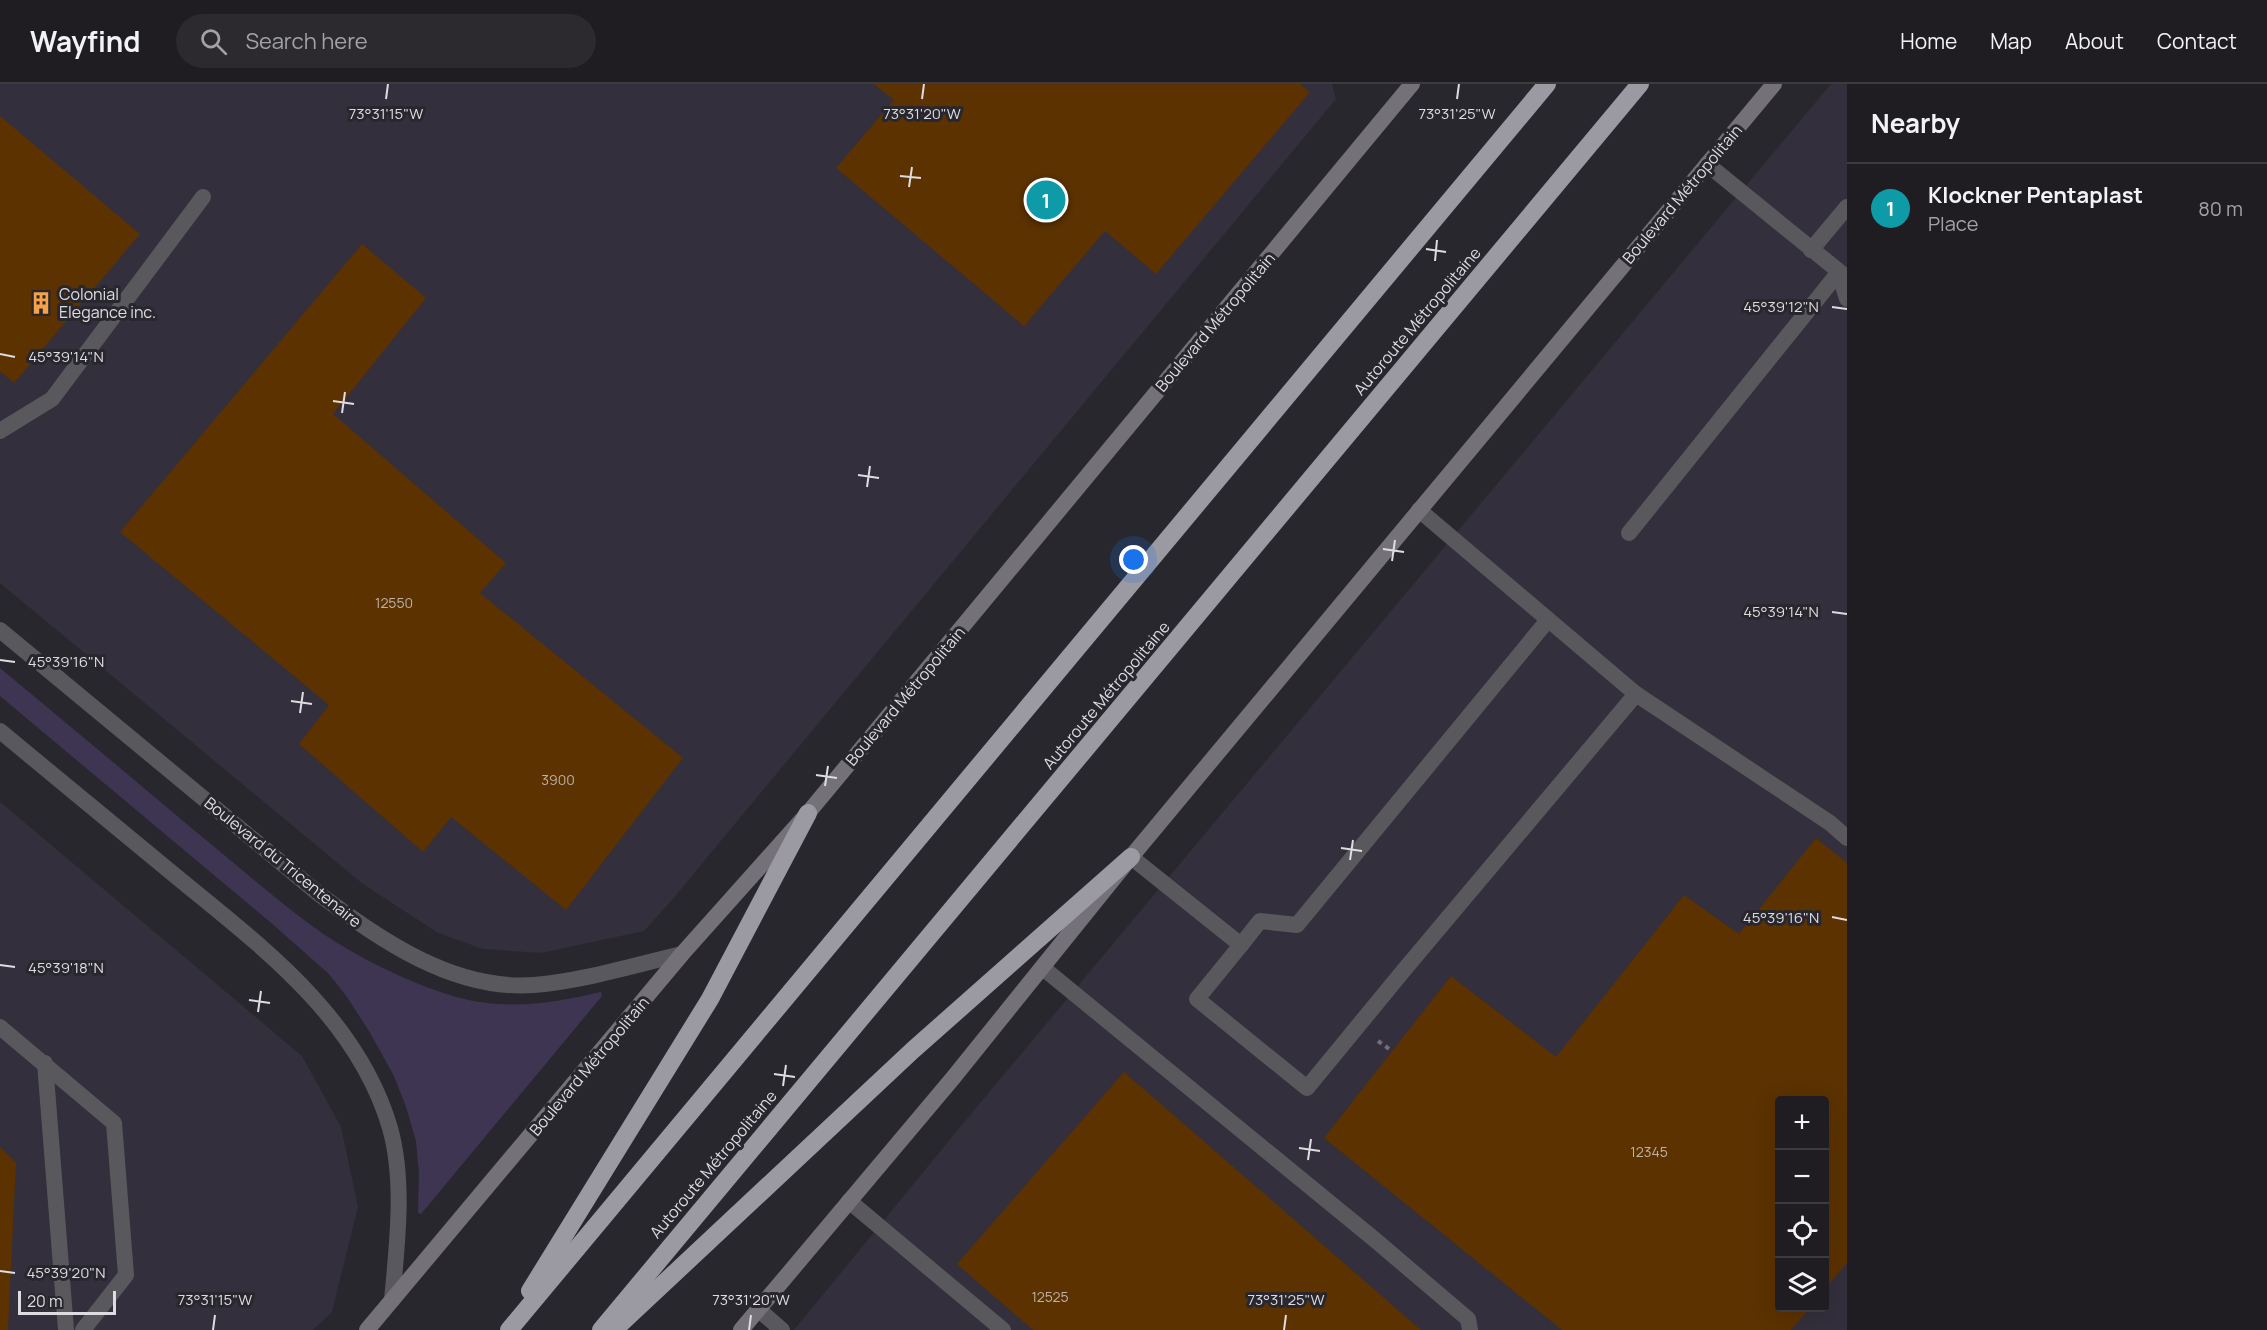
<!DOCTYPE html>
<meta charset="utf-8">
<style>
body{margin:0;font-family:Manrope,sans-serif;background:#2c2a2f;color:#f1f3f6}
.controls{position:absolute;right:18px;bottom:18px;display:grid;overflow:hidden;border-radius:6px;box-shadow:0 6px 24px #0002}
.controls button{width:54px;height:54px;display:grid;place-items:center;padding:0;border:0;border-bottom:2px solid #3c3b40;background:#1f1d22;color:#f1f3f6;font:30px sans-serif}
.scale{position:absolute;left:18px;bottom:15px;width:98px;box-sizing:border-box;padding-left:6px;border:3px solid #dedce1;border-top:0;font-size:16px;line-height:21px;white-space:nowrap;color:#dedce1;-webkit-text-stroke:4px #29272e;paint-order:stroke}
.you{position:absolute;left:1134px;top:476px;width:21px;height:21px;margin:-15px;border:4px solid #fff;border-radius:50%;background:#1a73e8;box-shadow:0 0 0 9px #1a73e833}
.badge{display:grid;place-items:center;width:39px;height:39px;border-radius:50%;background:#8c9099;color:#fff;font-size:20px;font-weight:700}
.pin{position:absolute;translate:-50% -50%;border:3px solid #fff;box-shadow:0 2px 6px #0006}
.list{margin:0;padding:0;list-style:none}
h2{display:flex;justify-content:space-between;align-items:center;height:78px;margin:0;padding:0 24px;font-size:26px}
h2 small{font-size:20px;font-weight:400;color:#a1a2a5}
.list li{display:grid;grid-template-columns:39px 1fr auto;gap:18px;align-items:center;box-sizing:border-box;height:90px;padding:0 24px;border-top:2px solid #3c3b40}
.list b{display:block;font-size:22px;white-space:nowrap}
.list p{margin:0;font-size:20px;white-space:nowrap;color:#a1a2a5}
.list em{font-size:20px;font-style:normal;color:#a1a2a5}
.icon{flex:none;width:33px;height:33px;fill:none;stroke:currentColor;stroke-width:2;stroke-linecap:round;stroke-linejoin:round}
.map{position:relative;flex:none;width:1847px;height:1246px;overflow:hidden}
header{display:flex;align-items:center;gap:36px;box-sizing:border-box;height:84px;padding:0 30px;background:#1f1d22;border-bottom:2px solid #3c3b40}
header strong{font-size:28px}
nav{display:flex;gap:33px;margin-inline-start:auto;font-size:21px}
.search{width:420px;height:54px;background:#2c2a2f;display:flex;align-items:center;gap:15px;box-sizing:border-box;padding:0 21px;border-radius:33px;color:#a1a2a5;font-size:22px}
main{display:flex}
aside{flex:1;background:#1f1d22}
.map>svg:first-child{display:block}
.built{fill:#332f3c;fill-rule:evenodd}
.green{fill:#3e3553}
.building{fill:#5b3200}
.lines{fill:none;stroke-linecap:round;stroke-linejoin:round}
.path{stroke:#727076;stroke-width:4;stroke-dasharray:4.5 4.5;stroke-linecap:butt}
.service{stroke:#59585c;stroke-width:16}
.tertiary{stroke:#59585c;stroke-width:16}
.secondary{stroke:#747278;stroke-width:16}
.motorway{stroke:#9b99a2;stroke-width:18}
.ticks{fill:none;stroke:#dedce1;stroke-width:2}
.labels{text-anchor:middle;stroke-width:6;stroke-linejoin:round;paint-order:stroke}
.number-label{font-size:14px;fill:#bdb2a9}
.street-label{font-size:16px;fill:#dedce1;stroke:#29272e}
.poi-label{font-size:16px;fill:#dedce1;stroke:#29272e;text-anchor:start}
.ticks-label{font-size:15px;text-anchor:middle;fill:#dedce1;stroke:#29272e;stroke-width:6;stroke-linejoin:round;paint-order:stroke}
</style>
<header>
<strong>Wayfind</strong>
<div class="search"><svg class="icon" aria-label="search" viewBox="0 0 24 24"><circle cx="10" cy="10" r="6"/><path d="M15 15l6 6"/></svg>Search here</div>
<nav><a>Home</a><a>Map</a><a>About</a><a>Contact</a></nav>
</header>
<main>
<div class="map">
<svg width="1847" height="1246" viewBox="0 0 1847 1246">
<rect width="100%" height="100%" fill="#29272e"/>
<g class="built">
<path d="M0,0h1332l4,15 -665,802 -27,30 -103,22 -58,-4 -45,-16 -75,-49 -363,-301z"/>
<path d="M1831,0h16v1246h-1053l167,-204zM1780,1016h44v208h-44z"/>
<path d="M0,718l302,254 39,71 17,80 -26,105 -19,18h-313z"/>
</g>
<path class="green" d="M0,584c65,54 130,108 195,163 40,32 78,67 120,97 39,28 92,54 138,68 51,15 97,8 148,-4l1,4 -181,218 -3,-1 1,-40 -3,-32 -10,-34 -12,-31 -25,-45 -22,-34 -18,-23 -60,-53 -269,-225z"/>
<g class="building">
<path d="M874,0h426l10,8 -154,182 -51,-43 -81,95 -188,-158 58,-68z"/>
<path d="M0,32l140,118 -126,149 -14,-12z"/>
<path d="M362,160l64,54 -93,116 173,149 -26,30 203,165 -117,152 -115,-93 -28,35 -124,-108 30,-39 -209,-173z"/>
<path d="M1816,754l31,25v400l-23,27v-190h-44v208h30l-19,22h-229l-238,-192 127,-162 105,81 128,-162 55,39z"/>
<path d="M1124,988l297,258h-388l-76,-66z"/>
<path d="M0,1063l16,16 -8,167h-8z"/>
</g>
<g class="lines">
<path class="path" d="M1378,957l14,10"/>
<g class="service">
<path d="M1707,80l139,113"/>
<path d="M1811,166l36,-43"/>
<path d="M1839,188l8,27"/>
<path d="M0,347l52,-32 151,-202"/>
<path d="M1629,449l210,-261"/>
<path d="M1636,610l194,129 17,15"/>
<path d="M1131,773l110,88 -44,54 110,89 97,-118 232,-276 -217,-184"/>
<path d="M1241,861l19,-24 37,4 251,-305"/>
<path d="M1043,884l331,271 94,80 2,11"/>
<path d="M0,943l114,96 12,152 -43,55"/>
<path d="M45,979l21,267"/>
<path d="M849,1117l154,129"/>
<path d="M758,1225l24,21"/>
</g>
<g class="tertiary">
<path d="M0,546l319,264c62,46 134,97 215,91 50,-4 100,-20 148,-31"/>
<path d="M0,647c57,47 115,95 172,142 86,71 185,142 218,255 15,53 7,117 2,172"/>
</g>
<g class="secondary">
<path d="M367,1246l315,-376 126,-141 604,-729"/>
<path d="M741,1246l212,-252 178,-221 643,-773"/>
</g>
<g class="motorway">
<path d="M530,1207l180,-292 98,-186"/>
<path d="M617,1243l296,-277 218,-193"/>
<path d="M509,1246l1038,-1246"/>
<path d="M601,1246l1039,-1246"/>
</g>
</g>
<path class="ticks" d="M386,15l2,-15M922,15l2,-15M1457,15l2,-15M900,92l21,2M909,103l3,-20M1426,165l20,3M1435,177l2,-21M1832,223l15,2M0,270l15,3M333,317l21,3M342,329l3,-21M858,391l21,3M867,403l3,-21M1383,465l21,3M1392,477l3,-21M1832,528l15,2M0,576l15,2M291,617l21,3M300,629l3,-21M816,691l21,3M825,702l3,-20M1341,764l21,3M1350,776l3,-20M1832,833l15,3M0,881l15,2M249,916l21,3M258,928l3,-21M774,990l21,3M783,1002l3,-21M1299,1064l21,3M1308,1076l3,-21M0,1187l15,2M213,1246l2,-15M749,1246l2,-15M1284,1246l2,-15"/>
<defs>
<g id="building-bare" transform="scale(1.8)"><path d="M-4-6H4V6H1V3H-1V6H-4ZM-2.5-4.3h1.7v1.8h-1.7ZM.8-4.3h1.7v1.8H.8ZM-2.5-1h1.7V.8h-1.7ZM.8-1h1.7V.8H.8Z" fill="#f7a149" stroke="#29272e" stroke-width="2.5" paint-order="stroke"/></g>
</defs>
<g fill-rule="evenodd">
<use href="#building-bare" x="41" y="219"/>
</g>
<g class="labels">
<g class="number-label">
<text x="394" y="524">12550</text>
<text x="558" y="701">3900</text>
<text x="1649" y="1073">12345</text>
<text x="1050" y="1218">12525</text>
</g>
<g class="street-label">
<text transform="translate(1682 110) rotate(-50)" y="6">Boulevard Métropolitain</text>
<text transform="translate(1417 237) rotate(-50)" y="6">Autoroute Métropolitaine</text>
<text transform="translate(1215 238) rotate(-50)" y="6">Boulevard Métropolitain</text>
<text transform="translate(1106 611) rotate(-50)" y="6">Autoroute Métropolitaine</text>
<text transform="translate(905 612) rotate(-50)" y="6">Boulevard Métropolitain</text>
<text transform="translate(283 778) rotate(39)" y="6">Boulevard du Tricentenaire</text>
<text transform="translate(589 982) rotate(-50)" y="6">Boulevard Métropolitain</text>
<text transform="translate(713 1080) rotate(-50)" y="6">Autoroute Métropolitaine</text>
</g>
<g class="poi-label">
<text x="59" y="216">Colonial<tspan x="59" dy="18">Elegance inc.</tspan></text>
</g>
</g>
<g class="ticks-label">
<text x="386" y="35">73°31'15"W</text>
<text x="922" y="35">73°31'20"W</text>
<text x="1457" y="35">73°31'25"W</text>
<text x="1781" y="228">45°39'12"N</text>
<text x="66" y="278">45°39'14"N</text>
<text x="1781" y="533">45°39'14"N</text>
<text x="66" y="583">45°39'16"N</text>
<text x="1781" y="839">45°39'16"N</text>
<text x="66" y="889">45°39'18"N</text>
<text x="66" y="1194">45°39'20"N</text>
<text x="215" y="1221">73°31'15"W</text>
<text x="751" y="1221">73°31'20"W</text>
<text x="1286" y="1221">73°31'25"W</text>
</g>
</svg>
<div class="controls">
<button>+</button>
<button>−</button>
<button><svg class="icon" aria-label="locate" viewBox="0 0 24 24"><circle cx="12" cy="12" r="6"/><path d="M12 2v4M12 18v4M2 12h4M18 12h4"/></svg></button>
<button><svg class="icon" aria-label="layers" viewBox="0 0 24 24"><path d="M12 4l9 5-9 5-9-5zM3 14l9 5 9-5"/></svg></button>
</div>
<div class="scale">20 m</div>
<div class="you"></div>
<div class="pin badge" style="left:1046px;top:116px;background:#0f9aa8">1</div>
</div>
<aside>
<h2>Nearby<small></small></h2>
<ul class="list">
<li><span class="badge" style="background:#0f9aa8">1</span><div><b>Klockner Pentaplast</b><p>Place</p></div><em>80 m</em></li>
</ul>
</aside>
</main>
